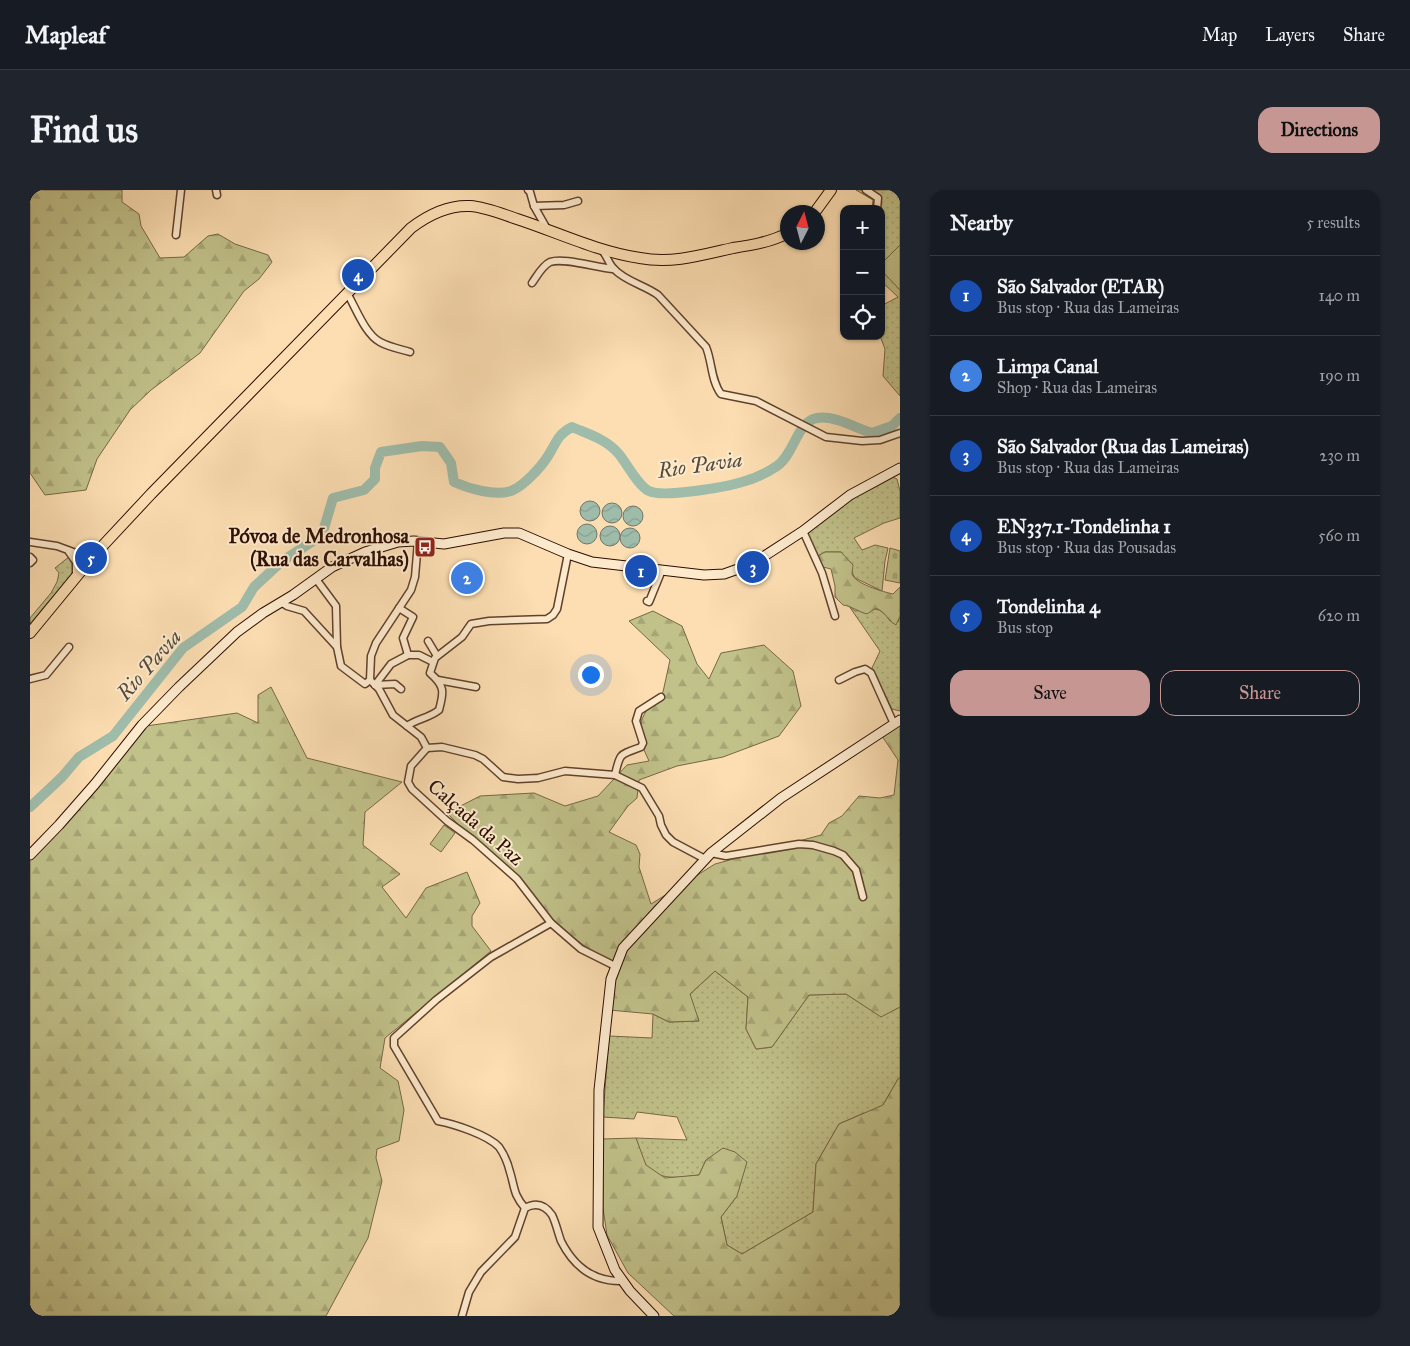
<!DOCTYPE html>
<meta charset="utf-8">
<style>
body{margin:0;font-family:"IM FELL Great Primer",serif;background:#20242c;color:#f1f3f6}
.controls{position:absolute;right:15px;top:15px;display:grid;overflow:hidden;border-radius:10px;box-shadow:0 1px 4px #0004}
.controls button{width:45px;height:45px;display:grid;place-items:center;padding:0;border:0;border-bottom:1px solid #363941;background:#171b24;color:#f1f3f6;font:25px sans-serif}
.compass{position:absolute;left:750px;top:15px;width:45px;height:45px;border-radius:50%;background:#171b24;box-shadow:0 1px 4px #0004;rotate:6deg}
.you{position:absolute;left:560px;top:484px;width:18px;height:18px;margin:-12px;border:4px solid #fff;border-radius:50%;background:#1a73e8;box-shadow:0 0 0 8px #1a73e833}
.badge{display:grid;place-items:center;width:32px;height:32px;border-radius:50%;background:#c59692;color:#fff;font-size:16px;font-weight:700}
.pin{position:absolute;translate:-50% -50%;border:2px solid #fff;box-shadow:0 1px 5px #0006}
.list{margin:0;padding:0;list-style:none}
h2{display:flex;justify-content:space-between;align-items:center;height:65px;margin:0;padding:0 20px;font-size:21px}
h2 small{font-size:16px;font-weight:400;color:#9ea1a6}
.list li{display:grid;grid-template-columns:32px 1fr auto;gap:15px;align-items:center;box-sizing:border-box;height:80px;padding:0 20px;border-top:1px solid #363941}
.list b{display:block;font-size:19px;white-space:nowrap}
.list p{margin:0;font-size:16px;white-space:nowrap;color:#9ea1a6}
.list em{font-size:16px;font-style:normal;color:#9ea1a6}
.actions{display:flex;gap:10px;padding:15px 20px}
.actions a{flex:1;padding:11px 0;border:1px solid #c59692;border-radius:15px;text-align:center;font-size:18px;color:#c59692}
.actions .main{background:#c59692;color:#111}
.icon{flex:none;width:28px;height:28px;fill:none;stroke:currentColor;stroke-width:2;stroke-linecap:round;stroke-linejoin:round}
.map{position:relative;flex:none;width:870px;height:1126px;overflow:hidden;border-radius:15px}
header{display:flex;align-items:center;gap:30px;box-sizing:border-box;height:70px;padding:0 25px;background:#171b24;border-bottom:1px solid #363941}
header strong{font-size:24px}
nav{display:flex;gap:28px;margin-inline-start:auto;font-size:18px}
.intro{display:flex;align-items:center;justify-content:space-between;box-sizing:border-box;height:120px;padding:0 30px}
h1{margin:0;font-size:35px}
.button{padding:12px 22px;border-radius:15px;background:#c59692;color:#111;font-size:18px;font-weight:700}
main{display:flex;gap:30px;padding:0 30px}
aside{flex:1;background:#171b24;border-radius:15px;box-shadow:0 1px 4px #0004}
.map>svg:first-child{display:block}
.grass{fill:url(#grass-dots);stroke:#766745}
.forest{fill:url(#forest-firs);stroke:#766745}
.cemetery{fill:url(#cemetery-stones);stroke:#766745}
.pitch{fill:#c1c18a;stroke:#766745}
.water{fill:url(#water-waves);stroke:#717667}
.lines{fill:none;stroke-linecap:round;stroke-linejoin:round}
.river{stroke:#9fbcab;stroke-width:10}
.street-casing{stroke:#60412c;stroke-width:9}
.secondary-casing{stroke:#2c0d00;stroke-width:11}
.primary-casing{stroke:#2c0d00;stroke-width:12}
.street{stroke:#fdeacd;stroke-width:6}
.secondary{stroke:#fdeacd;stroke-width:9}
.primary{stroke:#fcdeb2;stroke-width:10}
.labels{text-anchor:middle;stroke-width:4;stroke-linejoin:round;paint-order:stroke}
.poi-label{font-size:20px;font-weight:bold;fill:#2c0d00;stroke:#fdeacd;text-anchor:end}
.street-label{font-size:20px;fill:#2c0d00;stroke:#fdeacd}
.water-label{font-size:21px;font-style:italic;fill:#544a3c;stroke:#fdeacd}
</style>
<header>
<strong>Mapleaf</strong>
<nav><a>Map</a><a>Layers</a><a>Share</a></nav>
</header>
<div class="intro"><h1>Find us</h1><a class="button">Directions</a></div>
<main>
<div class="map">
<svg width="870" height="1126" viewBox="0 0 870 1126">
<defs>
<pattern id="grass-dots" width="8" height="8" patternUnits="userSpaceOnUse" patternTransform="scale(1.25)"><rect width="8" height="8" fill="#c1c18a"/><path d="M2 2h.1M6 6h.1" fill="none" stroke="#a6a575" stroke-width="1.8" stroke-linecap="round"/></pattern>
<pattern id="forest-firs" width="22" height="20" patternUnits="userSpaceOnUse" patternTransform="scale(1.25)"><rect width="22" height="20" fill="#c1c18a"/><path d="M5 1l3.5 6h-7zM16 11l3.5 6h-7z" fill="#a6a575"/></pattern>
<pattern id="cemetery-stones" width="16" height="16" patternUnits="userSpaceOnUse" patternTransform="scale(1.25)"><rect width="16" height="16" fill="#c1c18a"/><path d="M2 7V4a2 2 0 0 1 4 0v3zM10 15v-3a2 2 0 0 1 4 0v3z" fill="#a6a575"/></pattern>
<pattern id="water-waves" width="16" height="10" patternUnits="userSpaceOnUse" patternTransform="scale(1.25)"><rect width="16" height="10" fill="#9fbcab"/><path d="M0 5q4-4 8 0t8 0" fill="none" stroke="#89a091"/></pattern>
</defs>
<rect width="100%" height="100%" fill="#fcdeb2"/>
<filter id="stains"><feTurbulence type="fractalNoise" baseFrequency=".004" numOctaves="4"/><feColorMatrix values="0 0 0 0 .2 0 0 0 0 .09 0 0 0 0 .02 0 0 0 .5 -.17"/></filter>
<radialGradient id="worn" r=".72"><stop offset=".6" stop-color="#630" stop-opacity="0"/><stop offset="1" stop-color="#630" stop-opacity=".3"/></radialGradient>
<g class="grass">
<path d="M826,0h44v206l-17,-20 2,-27 -5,-13 1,-30 17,-9 -17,-16v-72h-9l1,-9z"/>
<path d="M862,287l5,2 3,12v27l-16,5 -30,15 8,12 13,-5 13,3 -3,13 -3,30 -27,-13 -14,-26h-16l-7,4 -11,-24 46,-34z"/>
<path d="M40,366l3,4 1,13 -44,55v-10l21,-25 6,-11 2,-9 -4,-5z"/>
<path d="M819,416l6,5c17,-2 26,-6 35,10l8,1 2,-6v95l-8,-2 -20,-41 8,-17z"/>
<path d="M685,781l33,26 -2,32 10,20 16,-2 37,-52 37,-1 35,22 19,-9v71l-2,1 -15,26 8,33 -27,-25 -25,11 -23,40 -3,48 -71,42 -15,-9 -6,-28 16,-21 -31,-36 -7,15c-19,2 -39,7 -53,-10 -5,-6 -7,-19 -10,-27l51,2 -10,-23 -40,-5 -3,7 -31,-2 6,-81 43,2 1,-24 16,8 30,-1 -10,-26z"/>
</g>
<g class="forest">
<path d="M0,0h92v12l17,12 2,12 19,32 24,-1 24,-21 10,-2 17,10 33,11 4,7 -13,17 -15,12 -44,62 -49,37 -21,20 -33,49 -11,31 -41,5 -15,-22z"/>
<path d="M795,362h16l12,13c0,3 -1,7 -1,9 3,10 32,18 41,20l7,-7v29l-4,9c-10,-6 -8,-11 -20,-17l-9,6c-8,-2 -16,-8 -24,-9l-8,-8v-11l-4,-17 -8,-2 -5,-11z"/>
<path d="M623,421l29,15 15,38 12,15 12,-26 43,-8 29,26 8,35 -22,30 -56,21 -46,9 -38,14 -2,18 -9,8 -19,26 27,13 4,9 -1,13 12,37 64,-40 106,-29 8,-12 13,-7 17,-20 21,2 14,-3 4,-35 -16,-24 18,-19v290l-19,10 -35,-23 -37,1 -37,52 -16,2 -10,-20 2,-32 -33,-26 -25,23 9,27 -30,1 -16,-8 -44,-4 6,-44 -48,-32 -120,-121 33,-17 54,-3 31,13 33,-10 29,-31 22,-4 -5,-11 -3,-29 5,-10 17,-19 7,-32 -41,-39z"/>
<path d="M241,497l36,71 95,24 -37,30 -2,33 37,29 -18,13 24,31 20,-30 41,-16 13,31 -8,13v10l19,25 -106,87 -5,30 18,13 6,29 -5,31 -22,8 -1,9 6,23 -14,57 -42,78h-296v-458l116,-132 91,-13 21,10v-28z"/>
<path d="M870,888v238h-226l-46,-43 -21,-38 -4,-27 -1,-69 34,-1 10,27 19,13 34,-3 7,-15 17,-12 12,4 12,10 -10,34 -16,21 6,28 15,9 71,-42 3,-48 23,-40 44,-19 15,-26z"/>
</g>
<path class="cemetery" d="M860,358l10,3v32l-15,-3z"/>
<g class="pitch">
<path d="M870,55v45l-19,-20v-6z"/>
<path d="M414,635l11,8 -14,19 -11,-8z"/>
</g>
<g class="water">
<circle cx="560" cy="321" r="10"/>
<circle cx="582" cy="323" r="10"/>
<circle cx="603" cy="326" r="10"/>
<circle cx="557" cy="344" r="10"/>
<circle cx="580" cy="346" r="10"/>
<circle cx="600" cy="348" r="10"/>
</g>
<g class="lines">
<path class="river" d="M0,617l32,-30 17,-20 34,-21 70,-88 59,-41 12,-20 27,-25 41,-27 11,-37 31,-8 11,-11v-11l6,-16 41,-6 18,1 11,16 3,19c16,7 40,14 57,9 13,-5 30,-24 37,-35 9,-14 9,-21 24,-29 16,7 34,12 46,26 8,9 20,33 31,38 14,7 77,-4 93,-9 11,-3 26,-10 35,-16 17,-11 20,-45 40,-48 18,-3 38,10 55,15l20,-7 8,-8"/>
<g class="street-casing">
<g id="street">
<path d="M186,0l1,5"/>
<path d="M498,0l2,2 4,14 13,23"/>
<path d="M836,0l12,8 -1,11"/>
<path d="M504,16l30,-1 14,-4"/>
<path d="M146,45l5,-45"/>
<path d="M571,59c6,6 7,14 13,20 11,12 30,16 44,26l48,52c6,14 5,34 15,47l35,7 70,36 36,4 18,-1 20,-7"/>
<path d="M502,93c5,-7 10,-17 18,-21 14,-5 47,6 64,7"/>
<path d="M317,103c9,15 18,41 33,49 9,5 20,7 30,10"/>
<path d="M773,341l19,42 13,43"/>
<path d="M388,351l-3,36 -4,13 -35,53 -5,13 -1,24 9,9 14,26 28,22 6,11 -16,18 -3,16 4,7 35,32 26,19 44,39 34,44 30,26 34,17"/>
<path d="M0,352l27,4 19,7 19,1"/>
<path d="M39,362l7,10v14"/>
<path d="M0,367l3,3 -3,3"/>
<path d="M286,389l20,27 1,41 4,19 24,18 5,-4"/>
<path d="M617,411l2,1 13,-32"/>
<path d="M251,412l6,4 17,5 33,36"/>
<path d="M369,418l14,9 -10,21 5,17"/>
<path d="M398,451l9,15"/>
<path d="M0,489l16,-4 23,-28"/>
<path d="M408,490l38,7"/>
<path d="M809,490l16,-8 10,-3 6,4 23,51"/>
<path d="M345,495l16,-21 17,-9h11l14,7"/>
<path d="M345,495l20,-1 6,5"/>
<path d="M377,536c10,-7 22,-8 32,-16 5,-18 6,-24 -9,-37l5,-15 27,-21 9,-13 18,-3 58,-2 6,-4 4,-6 11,-55"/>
<path d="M397,558l15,-1 33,8 8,4 20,18 15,2 20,-1 27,-7 50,4 27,13 17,28 2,9 5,10 7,7 32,17"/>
<path d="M585,585c5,-22 4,-20 26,-28l2,-4 -7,-22 3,-10 22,-14"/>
<path d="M681,663l15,3 73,-12 14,1 21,6 9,4 13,15 7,27"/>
<path d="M495,1018c-12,-14 -10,-20 -15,-36 -2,-8 -6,-18 -11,-25 -11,-12 -45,-23 -61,-26l-44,-75v-8l42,-38 55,-43 60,-34"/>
<path d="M432,1126l7,-24 12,-20 34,-35 10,-29c11,-6 20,-3 27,7 4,8 6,18 9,26 13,26 33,41 62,40"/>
</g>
</g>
<g class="secondary-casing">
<g id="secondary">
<path d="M0,665l29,-30 36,-41 47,-59 37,-38 58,-55 26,-19 30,-18 39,-28 33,-15 33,-10 16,-1 30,3 60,-11h15l49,21 24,8 112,13 20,-1 28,-10 51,-33 47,-36 50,-27"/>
<path d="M624,1126l-24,-25 -15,-21 -17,-43 1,-137 12,-111 12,-31 88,-95 70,-55 119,-78"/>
</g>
</g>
<g class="primary-casing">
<g id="primary">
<path d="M785,22l16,-22"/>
<path d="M0,443l65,-79 56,-60 260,-266c17,-13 37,-23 59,-22 16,1 32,8 47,13 40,13 81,33 123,39 32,6 62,-3 93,-10 19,-3 38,-6 55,-15"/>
</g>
</g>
<use href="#street" class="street"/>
<use href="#secondary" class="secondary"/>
<use href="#primary" class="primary"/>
</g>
<defs>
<g id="bus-square" transform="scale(1.125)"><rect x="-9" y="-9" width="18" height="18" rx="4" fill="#8f2418" stroke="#fdeacd"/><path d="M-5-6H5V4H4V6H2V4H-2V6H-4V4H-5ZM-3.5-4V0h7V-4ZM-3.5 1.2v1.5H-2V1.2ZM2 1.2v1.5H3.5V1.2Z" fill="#fff"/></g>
</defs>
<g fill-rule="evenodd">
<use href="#bus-square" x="395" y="357"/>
</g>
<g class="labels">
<g class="poi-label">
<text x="379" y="353">Póvoa de Medronhosa<tspan x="379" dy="23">(Rua das Carvalhas)</tspan></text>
</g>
<g class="street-label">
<text transform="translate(446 632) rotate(41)" y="7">Calçada da Paz</text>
</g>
<g class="water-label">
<text transform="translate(670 275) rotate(-8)" y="7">Rio Pavia</text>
<text transform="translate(119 475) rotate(-49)" y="7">Rio Pavia</text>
</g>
</g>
<rect width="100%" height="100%" filter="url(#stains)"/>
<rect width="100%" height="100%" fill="url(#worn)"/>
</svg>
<div class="controls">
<button>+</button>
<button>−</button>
<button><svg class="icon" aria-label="locate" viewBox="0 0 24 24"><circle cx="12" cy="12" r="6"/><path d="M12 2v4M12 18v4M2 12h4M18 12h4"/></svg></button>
</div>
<svg class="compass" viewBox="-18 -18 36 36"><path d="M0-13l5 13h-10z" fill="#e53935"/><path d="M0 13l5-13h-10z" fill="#9ea1a6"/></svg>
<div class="you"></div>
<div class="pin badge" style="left:611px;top:381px;background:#1a4fb4">1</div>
<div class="pin badge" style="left:437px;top:388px;background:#3f7fe0">2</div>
<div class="pin badge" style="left:723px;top:377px;background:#1a4fb4">3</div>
<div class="pin badge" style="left:328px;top:85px;background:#1a4fb4">4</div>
<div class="pin badge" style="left:61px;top:368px;background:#1a4fb4">5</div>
</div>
<aside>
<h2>Nearby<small>5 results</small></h2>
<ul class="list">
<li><span class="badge" style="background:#1a4fb4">1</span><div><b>São Salvador (ETAR)</b><p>Bus stop · Rua das Lameiras</p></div><em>140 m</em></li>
<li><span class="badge" style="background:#3f7fe0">2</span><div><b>Limpa Canal</b><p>Shop · Rua das Lameiras</p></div><em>190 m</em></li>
<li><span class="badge" style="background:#1a4fb4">3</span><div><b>São Salvador (Rua das Lameiras)</b><p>Bus stop · Rua das Lameiras</p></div><em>230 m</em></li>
<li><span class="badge" style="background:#1a4fb4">4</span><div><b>EN337.1-Tondelinha 1</b><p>Bus stop · Rua das Pousadas</p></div><em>560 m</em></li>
<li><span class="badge" style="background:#1a4fb4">5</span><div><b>Tondelinha 4</b><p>Bus stop</p></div><em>620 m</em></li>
</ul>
<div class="actions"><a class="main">Save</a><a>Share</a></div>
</aside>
</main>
